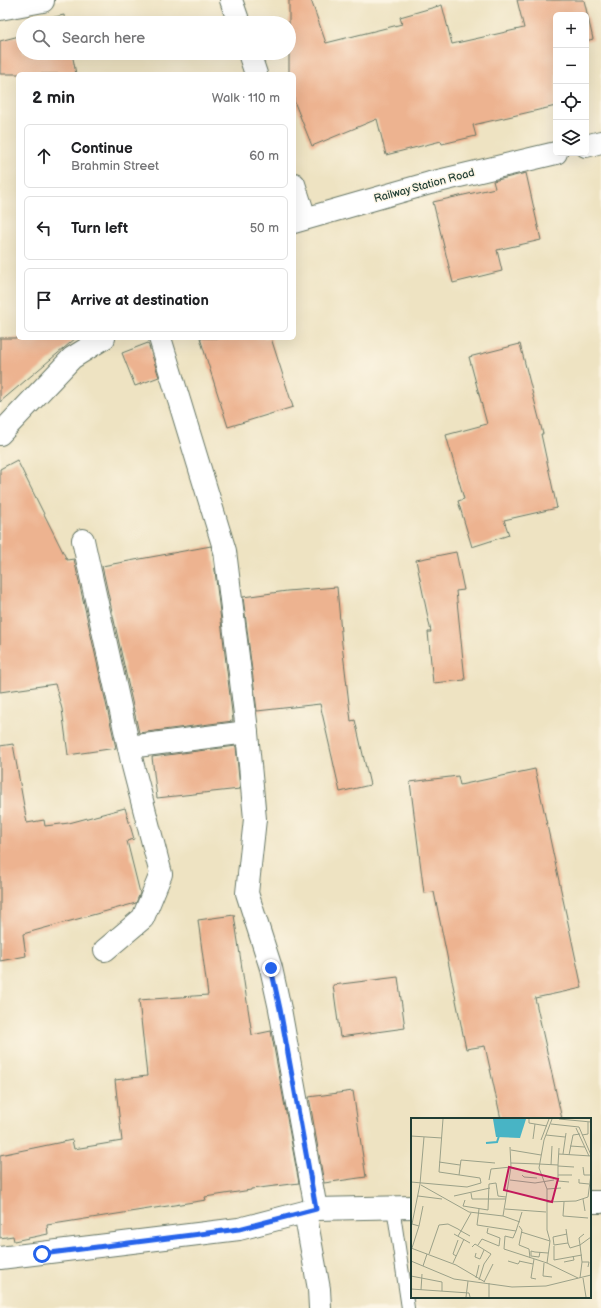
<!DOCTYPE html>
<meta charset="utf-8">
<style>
body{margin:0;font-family:"Balsamiq Sans",sans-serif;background:#f2f2f2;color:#202124}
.controls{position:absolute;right:12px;top:12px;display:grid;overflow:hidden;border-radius:6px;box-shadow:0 4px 16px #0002}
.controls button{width:36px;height:36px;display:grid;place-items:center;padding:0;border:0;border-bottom:1px solid #e0e0e0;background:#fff;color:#202124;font:20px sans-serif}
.stop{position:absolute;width:12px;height:12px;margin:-9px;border:3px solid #2563eb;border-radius:50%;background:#fff}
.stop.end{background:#2563eb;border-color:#fff;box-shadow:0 1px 4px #0008}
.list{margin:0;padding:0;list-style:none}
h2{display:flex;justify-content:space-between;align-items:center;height:52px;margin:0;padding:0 16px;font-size:17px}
h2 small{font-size:13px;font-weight:400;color:#757577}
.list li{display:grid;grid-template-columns:26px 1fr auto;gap:12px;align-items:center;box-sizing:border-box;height:64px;margin:0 8px 8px;padding:0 8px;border:1px solid #e0e0e0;border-radius:6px}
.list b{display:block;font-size:15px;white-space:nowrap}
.list p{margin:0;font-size:13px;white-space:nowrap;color:#757577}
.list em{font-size:13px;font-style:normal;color:#757577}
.icon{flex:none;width:22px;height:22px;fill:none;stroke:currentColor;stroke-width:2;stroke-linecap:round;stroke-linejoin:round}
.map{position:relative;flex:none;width:601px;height:1308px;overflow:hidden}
.search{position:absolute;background:#fff;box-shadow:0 4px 16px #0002;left:16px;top:16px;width:280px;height:44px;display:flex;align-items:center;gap:10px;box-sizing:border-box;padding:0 14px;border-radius:22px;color:#757577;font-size:15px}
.panel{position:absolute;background:#fff;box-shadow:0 4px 16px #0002;left:16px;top:72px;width:280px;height:268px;border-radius:6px}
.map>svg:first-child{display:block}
.building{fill:#edb390}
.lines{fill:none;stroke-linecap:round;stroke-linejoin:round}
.service-casing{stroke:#677766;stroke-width:14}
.minor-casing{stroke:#677766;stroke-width:24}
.tertiary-casing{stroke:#677766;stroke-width:24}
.service{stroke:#fff;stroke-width:12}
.minor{stroke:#fff;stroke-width:22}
.tertiary{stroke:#fff;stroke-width:22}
.route{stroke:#2563eb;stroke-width:5}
.labels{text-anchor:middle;stroke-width:3;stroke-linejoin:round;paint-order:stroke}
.street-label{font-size:11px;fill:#1f3d34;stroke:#fcf5e5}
.inset-river{fill:none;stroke:#48b4c5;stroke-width:2}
.inset-road{fill:none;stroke:#9ba189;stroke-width:1}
.view{fill:#c2185b;fill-opacity:0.15;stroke:#c2185b;stroke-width:2}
.inset-edge{fill:none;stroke:#1f3d34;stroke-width:2}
</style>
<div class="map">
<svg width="601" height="1308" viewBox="0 0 601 1308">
<rect width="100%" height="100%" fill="#fcf5e5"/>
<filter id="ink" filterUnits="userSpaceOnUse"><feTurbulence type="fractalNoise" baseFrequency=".025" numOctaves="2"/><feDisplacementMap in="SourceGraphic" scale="8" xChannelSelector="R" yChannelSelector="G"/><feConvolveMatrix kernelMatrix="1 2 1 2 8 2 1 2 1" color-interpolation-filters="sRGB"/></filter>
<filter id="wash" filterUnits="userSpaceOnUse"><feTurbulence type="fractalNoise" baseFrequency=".012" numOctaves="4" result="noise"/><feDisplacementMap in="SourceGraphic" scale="16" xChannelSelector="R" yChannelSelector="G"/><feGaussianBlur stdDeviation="0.9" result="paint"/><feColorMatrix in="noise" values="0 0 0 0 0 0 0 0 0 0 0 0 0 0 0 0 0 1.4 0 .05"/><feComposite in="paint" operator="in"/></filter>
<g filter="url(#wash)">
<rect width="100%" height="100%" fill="#eee3c2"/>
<g id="blocks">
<g class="building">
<path d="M289,0h22l15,43 76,-19 -2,-7 42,-12 10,39 72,-16 -7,-28h67l9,39 -7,2v-26h-30v91l-83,19 3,11 -34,8 -1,-3 -55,14 -9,-36 -65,27 -18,-45v-27h-5z"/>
<path d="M64,15l1,8h-29v-2z"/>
<path d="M23,35v18h49l4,21h-76v-33z"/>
<path d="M526,173l15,67 -44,10 5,21 -49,12 -20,-81 62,-14 -2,-7z"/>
<path d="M0,338h76l-76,64z"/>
<path d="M200,338h71l22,69 -65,20z"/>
<path d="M148,343l11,34 -24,9 -13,-33z"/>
<path d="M520,344l23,90h-2l16,74 -53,12 5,15 -37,12 -14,-46 6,-2 -18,-64 41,-11 -18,-67z"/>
<path d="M17,460l50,100 7,-1 42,189 -48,7 -6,-46 -7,-25 -55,8v-223z"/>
<path d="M211,546l2,8 20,167 -94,12 -37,-167z"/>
<path d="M456,552l8,38 -8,1 9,89 -32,3 -5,-51h3l-15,-72z"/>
<path d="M337,587l5,57 9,77 4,-1 15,65 -30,7 -20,-88 -63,7 -14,-114 44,-6z"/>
<path d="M13,744l14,79 17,-3 1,6 24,-3 56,-15 9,31 -7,2 13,52 -4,10 -113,31 3,22 -26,5v-215z"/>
<path d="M236,746l4,43 -83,9 -5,-41z"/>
<path d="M535,769l47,219 -47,10 27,121h-61l-16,-73 -19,3 -32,-157 -10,1 -14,-111 48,-6 2,9z"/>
<path d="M234,915l18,120 19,-4 28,152 -48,6v1l-46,7 1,3 -159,25 1,9 -34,7 -1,-5 -13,2v-83l72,-15 2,9 48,-8 -7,-61 32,-4 -8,-76 69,-5 -10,-75z"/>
<path d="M398,977l7,51 -65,9 -7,-52z"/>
<path d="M353,1091l13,86 -42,6 -15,-86z"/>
</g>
</g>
</g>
<g filter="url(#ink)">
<use href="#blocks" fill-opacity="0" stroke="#677766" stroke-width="1"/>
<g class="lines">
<g class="service-casing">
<path id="service" d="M393,1207l15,101"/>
</g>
<g class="minor-casing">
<g id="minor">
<path d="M231,0l8,23"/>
<path d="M0,9l43,-8 -1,-1"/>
<path d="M249,53l7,21"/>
<path d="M294,184l11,34"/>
<path d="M160,338l65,213 21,171 9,97 -8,74 24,75 9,41 36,200"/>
<path d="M83,540l50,226 28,108 -18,44 -38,32"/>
<path d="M129,747l118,-15"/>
<path d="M590,1202h11"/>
<path d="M305,1212l14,77 1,19"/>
<path d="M0,1258l239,-29 77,-20 96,-2"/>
</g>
</g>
<g class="tertiary-casing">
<g id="tertiary">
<path d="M586,146l15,-4"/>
<path d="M294,222l136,-39 126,-30"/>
<path d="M0,434l72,-76 32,-20"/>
</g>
</g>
<use href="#service" class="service"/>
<use href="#minor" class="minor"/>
<use href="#tertiary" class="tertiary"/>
</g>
</g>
<g class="lines" filter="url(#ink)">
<path class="route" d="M42,1254l197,-25 77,-20 -36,-200 -9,-41"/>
</g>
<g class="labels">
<g class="street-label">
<text transform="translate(424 185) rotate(-15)" y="4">Railway Station Road</text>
</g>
</g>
<g transform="translate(411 1118)">
<rect width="180" height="180" fill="#eee3c2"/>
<path d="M82,1h33l-6,19 -24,-1z" fill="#48b4c5"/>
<path class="inset-river" d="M75,25l11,-1 2,-6"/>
<path class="inset-road" d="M118,1v4l18,3M141,1l-8,21 -5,28 8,21v41l3,11 -3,22 31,15M148,1l32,3M140,6l28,3 12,28M165,10l13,28M135,17l19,2M171,17l6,-1v-12M0,18l31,2M122,21l2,-15M130,22l8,-21M159,28l15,1M100,32l30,5M148,36l32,2M152,36l3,-21M158,37l4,-20 7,-1M28,44l21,3M100,45l28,1M128,46l19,1 1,-17M140,47l1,-19M147,47v16l11,1M147,48l16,1M172,49l1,8h6M48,57l2,-15 34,3M111,57l2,2 13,1M147,57h14M168,61v4l10,1M78,62l2,-11 20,-2M99,62l25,3 19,-3M0,64l56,5 14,-4 -1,-5 -41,-6 4,-53M10,67l48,27 34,4 17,6M136,71l14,-1M60,75l1,6h34M7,78l24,3M43,78l36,-8M172,81l2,12M54,82l-2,6 25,4 1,-26 7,-1 2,13 8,1M136,84l29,-1 12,-4 3,-23M153,84l-1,14 25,2M68,91l-2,16 39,6 -3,7 -8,-2 -1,13 43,14M94,91l41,3M92,98l8,-49 -1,-20M1,106l8,-40 4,-47M8,108l4,-20M108,108l3,4 -3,15 10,4 1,9M155,111l2,14M105,113l6,-19M110,114l29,9M43,116l16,9M156,116l-14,3 1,8 14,-2 2,5 10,-3 -1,-7 5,-4M59,118l-9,-5 10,-18M67,127l4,-6 17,7 1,-8 -13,-5 1,-5M143,128v14l28,-5M61,129l3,-3 16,10 -7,10 -5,16M0,130l45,17 29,17M1,130l7,-22 -7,-2M129,134l-1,5 -8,-1v-5l4,1 13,1M65,135l-1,4 5,2 4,-9M18,136l10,-29 9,-1 10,5 3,2 -3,5M45,138l-3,-2 5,-14M123,141l-3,19 5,1M0,143l43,18 58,8 34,-1 45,-11M97,143l10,3 2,-3M108,143l14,3M153,144l10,-2 -1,-4M171,144h7l-1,5M42,145l11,-24M133,145l-1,13 9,1M12,148l4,-12M0,158l31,6v9M65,160l3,-13M169,160l2,-16 -2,-17 11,-8M172,160l3,19M73,164l9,-18M0,171l58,4 1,4M10,172l1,-16M55,179l2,-16M78,179v-14"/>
<path class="view" d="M98,49l49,12 -6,23 -48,-12z"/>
<rect width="180" height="180" class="inset-edge"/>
</g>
</svg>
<div class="controls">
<button>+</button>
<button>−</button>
<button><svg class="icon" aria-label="locate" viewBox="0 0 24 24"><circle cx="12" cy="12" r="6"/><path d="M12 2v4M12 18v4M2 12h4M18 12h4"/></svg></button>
<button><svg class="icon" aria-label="layers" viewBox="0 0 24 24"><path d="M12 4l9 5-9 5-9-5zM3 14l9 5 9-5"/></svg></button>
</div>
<div class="stop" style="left:42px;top:1254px"></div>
<div class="stop end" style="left:271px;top:968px"></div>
<div class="search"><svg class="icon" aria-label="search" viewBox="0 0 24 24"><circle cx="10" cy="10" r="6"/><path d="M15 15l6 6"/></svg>Search here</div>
<section class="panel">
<h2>2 min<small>Walk · 110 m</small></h2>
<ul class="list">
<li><svg class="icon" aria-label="ahead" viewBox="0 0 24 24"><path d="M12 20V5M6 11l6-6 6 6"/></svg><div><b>Continue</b><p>Brahmin Street</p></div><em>60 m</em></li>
<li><svg class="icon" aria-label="left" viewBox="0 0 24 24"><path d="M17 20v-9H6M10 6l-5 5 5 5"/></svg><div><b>Turn left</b></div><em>50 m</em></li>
<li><svg class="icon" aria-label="arrive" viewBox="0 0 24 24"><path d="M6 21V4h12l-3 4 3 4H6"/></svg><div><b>Arrive at destination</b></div></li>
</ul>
</section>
</div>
